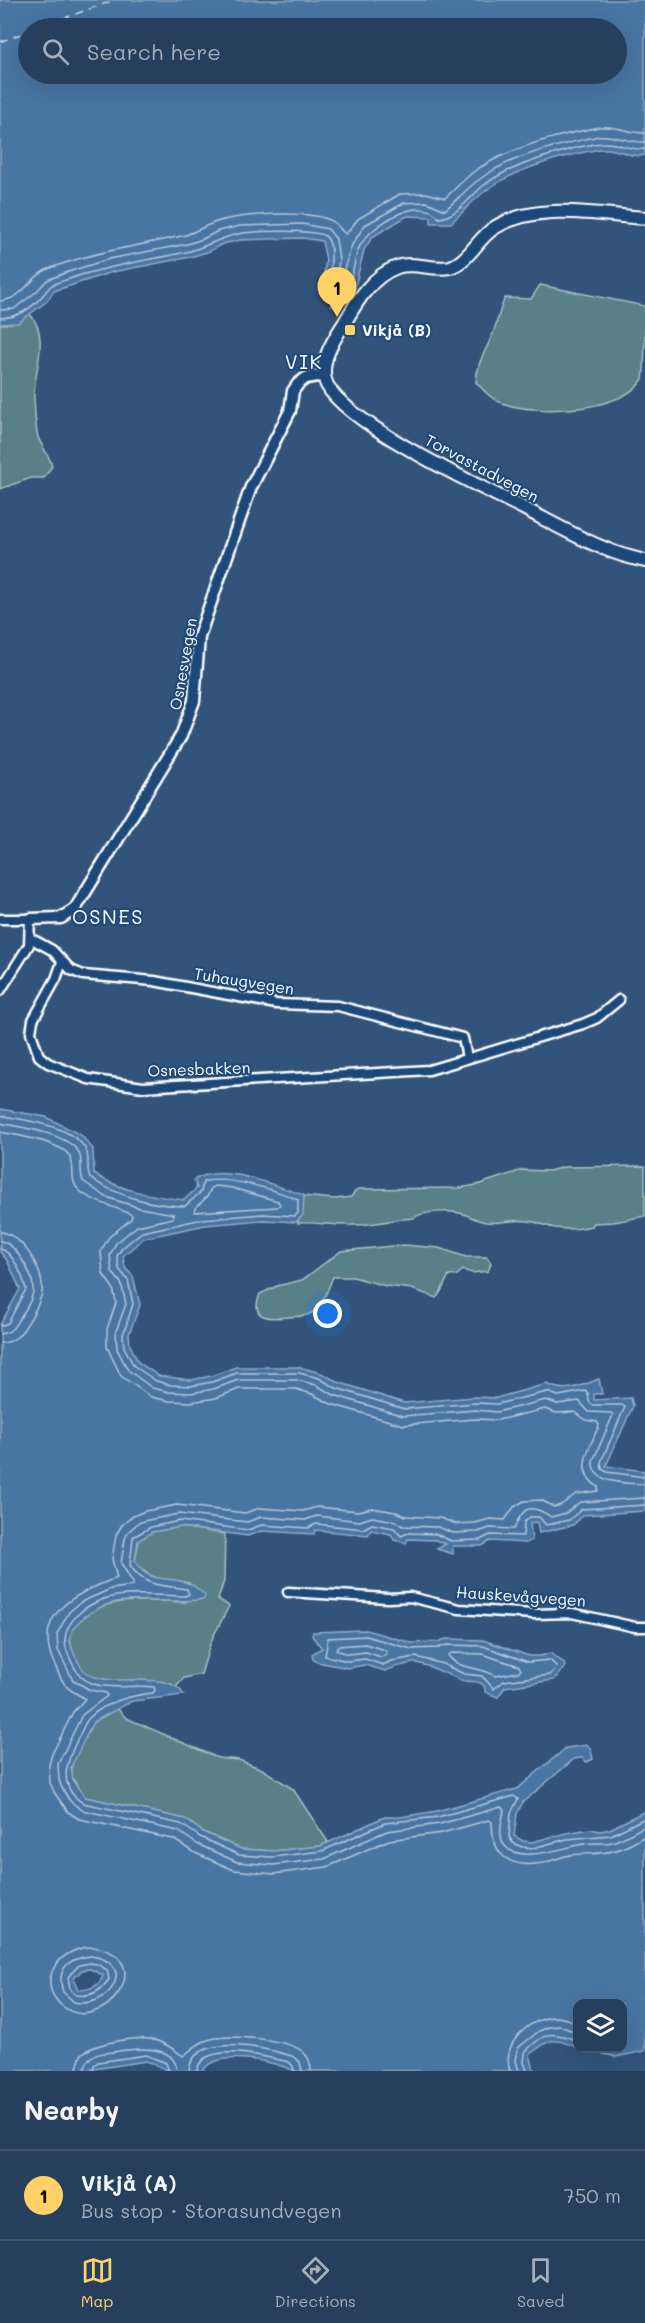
<!DOCTYPE html>
<meta charset="utf-8">
<style>
body{margin:0;font-family:Mali,sans-serif;background:#2e4662;color:#f1f3f6}
.controls{position:absolute;right:18px;bottom:18px;display:grid;overflow:hidden;border-radius:12px;box-shadow:0 6px 24px #0002}
.controls button{width:54px;height:54px;display:grid;place-items:center;padding:0;border:0;border-bottom:2px solid #425872;background:#263f5c;color:#f1f3f6;font:30px sans-serif}
.you{position:absolute;left:328px;top:1314px;width:21px;height:21px;margin:-15px;border:4px solid #fff;border-radius:50%;background:#1a73e8;box-shadow:0 0 0 9px #1a73e833}
.badge{display:grid;place-items:center;width:39px;height:39px;border-radius:50%;background:#ffd166;color:#111;font-size:20px;font-weight:700}
.pin{position:absolute;translate:-50% -50px;filter:drop-shadow(0 2px 3px #0008)}
.pin::after{content:'';position:absolute;top:32px;width:21px;height:18px;background:inherit;clip-path:polygon(0 0,100% 0,50% 100%)}
.list{margin:0;padding:0;list-style:none}
h2{display:flex;justify-content:space-between;align-items:center;height:78px;margin:0;padding:0 24px;font-size:26px}
h2 small{font-size:20px;font-weight:400;color:#a4afbb}
.list li{display:grid;grid-template-columns:39px 1fr auto;gap:18px;align-items:center;box-sizing:border-box;height:90px;padding:0 24px;border-top:2px solid #425872}
.list b{display:block;font-size:22px;white-space:nowrap}
.list p{margin:0;font-size:20px;white-space:nowrap;color:#a4afbb}
.list em{font-size:20px;font-style:normal;color:#a4afbb}
.icon{flex:none;width:33px;height:33px;fill:none;stroke:currentColor;stroke-width:2;stroke-linecap:round;stroke-linejoin:round}
.map{position:relative;flex:none;width:645px;height:2071px;overflow:hidden}
.search{position:absolute;background:#263f5c;box-shadow:0 6px 24px #0002;left:18px;right:18px;top:18px;height:66px;display:flex;align-items:center;gap:15px;box-sizing:border-box;padding:0 21px;border-radius:33px;color:#a4afbb;font-size:22px}
.sheet{height:168px;background:#263f5c}
nav{display:flex;justify-content:space-around;align-items:center;box-sizing:border-box;height:84px;border-top:2px solid #425872;background:#263f5c;font-size:16px;color:#a4afbb}
nav a{display:grid;justify-items:center;gap:3px}
nav .on{color:#ffd166}
.map>svg:first-child{display:block}
.green{fill:#598086;stroke:#acc0c2;stroke-width:1.5}
.water{fill:#4875a3;stroke:#91acc8;stroke-width:1.5;fill-rule:evenodd}
.lines{fill:none;stroke-linecap:round;stroke-linejoin:round}
.shore{stroke:#b6c8da;stroke-width:1.5}
.ferry{stroke:#d1dce8;stroke-width:1.5;stroke-dasharray:8 6;stroke-linecap:butt}
.minor-casing{stroke:#fff;stroke-width:13}
.tertiary-casing{stroke:#fff;stroke-width:15}
.secondary-casing{stroke:#fff;stroke-width:16}
.minor{stroke:#1f4a7a;stroke-width:8}
.tertiary{stroke:#1f4a7a;stroke-width:10}
.secondary{stroke:#1f4a7a;stroke-width:12}
.poi-dot{fill:#ffd166;stroke:#1f4a7a;stroke-width:2}
.labels{text-anchor:middle;stroke-width:4.5;stroke-linejoin:round;paint-order:stroke}
.poi-label{font-size:16px;font-weight:bold;fill:#fff;stroke:#1f4a7a;text-anchor:start}
.street-label{font-size:16px;fill:#fff;stroke:#1f4a7a}
.quarter-label{font-size:20px;letter-spacing:1.5px;fill:#fff;stroke:#1f4a7a}
</style>
<div class="map">
<svg width="645" height="2071" viewBox="0 0 645 2071">
<rect width="100%" height="100%" fill="#32547b"/>
<filter id="ink" filterUnits="userSpaceOnUse"><feTurbulence type="fractalNoise" baseFrequency=".0167" numOctaves="2"/><feDisplacementMap in="SourceGraphic" scale="12" xChannelSelector="R" yChannelSelector="G"/><feConvolveMatrix kernelMatrix="1 2 1 2 8 2 1 2 1" color-interpolation-filters="sRGB"/></filter>
<g filter="url(#ink)">
<g class="green">
<path d="M540,285l105,21c0,13 0,64 -2,73 -20,33 -105,36 -138,25 -12,-3 -21,-13 -29,-22 1,-21 10,-30 17,-49 5,-12 6,-23 12,-35l26,1z"/>
<path d="M30,314c21,24 3,57 4,85 1,12 1,27 4,38 4,10 11,18 14,29l-8,12h-13l-31,11v-165l18,-1z"/>
<path d="M645,1166v50l-31,6 -20,1 -2,3c-12,3 -25,4 -37,2 -9,-2 -18,-6 -27,-7 -15,-2 -29,3 -42,1 -9,-1 -19,-8 -26,-9 -11,-2 -38,-2 -46,5 -19,1 -38,6 -58,7 -20,1 -38,-3 -58,-2l4,-27 33,3 16,-2 4,-6 4,-2 100,-1 18,-3 45,-15 27,1 15,-4z"/>
<path d="M404,1245l35,3 27,9h21l4,6 -3,8 -16,2 -9,-3 -6,5 -8,1c-5,7 -6,15 -13,22l-24,-9 -26,-3 -33,-9h-20c-5,11 -8,24 -17,33 -7,7 -19,6 -27,7 -19,2 -40,3 -29,-23l17,-8 25,-6 39,-29z"/>
<path d="M181,1527l44,7 -1,47 -6,18 11,7 -18,35 -10,33 -17,4 -9,10c-28,-16 -63,1 -89,-15 -7,-4 -13,-19 -15,-28 -2,-8 1,-15 6,-21 22,-30 76,-23 109,-22l3,-19c-22,-4 -41,-1 -54,-22l4,-22 13,-7z"/>
<path d="M117,1708l9,10 92,40 21,2 23,9 31,20 35,53 -7,4 -48,5 -32,-2 -38,-17 -18,-13 -100,-22 -13,-19v-15l21,-41z"/>
</g>
<g class="water">
<path d="M0,0h645v155c-15,4 -29,-9 -45,-6 -38,7 -80,18 -112,40 -13,9 -25,23 -37,34h-20v-6l-24,-1 -35,21 -8,13 -11,45 -8,-3 -9,16 -5,-3 7,-11 -16,-11 4,-23 -4,-19 -20,-3 -61,2 -19,4 -12,7 -20,6 -78,15 -58,19 -7,10 -29,22 -18,1zM28,28h588v46h-588z"/>
<path d="M0,1109l46,8 35,18 12,14 1,25c28,17 57,22 90,26l13,-12 -3,-8c29,-18 80,6 110,15l-1,20 -7,7 -33,-2 -58,5 -61,13 -21,18 2,12 8,8 7,29 -11,29 1,11 8,17 21,14 32,4 20,-4 25,-9h63l22,6 17,9 66,21 70,-6 22,1 51,-14c18,10 33,2 52,-5l3,15h-8v6l37,-2 2,8 -27,60 38,5 1,40 -62,4 -10,10 -34,8 -2,-11 -7,1 2,17 -6,3 -36,-2 -8,5h-29v8l-16,-5 9,-5 -11,-4 -27,-1 -2,4 -12,-3 -3,-6 -20,-4 -3,5 -53,-5 -1,4 -53,-3 -13,5 -68,-9 -28,5 -14,9 -3,20c15,26 33,13 55,23 5,2 11,8 15,11l-1,4c-29,5 -58,-1 -87,3 -17,3 -46,18 -47,38 0,8 6,18 10,25 15,31 87,-1 104,30l-52,6 -39,21 -22,45 2,14 12,16 100,22 18,13 38,17 32,2 48,-5 63,-29h17l36,-6 80,-22 49,-41 21,-3 4,5 2,9 -6,3 -5,-4 -8,1 -51,43 -6,12 -3,22 9,5 9,1 34,-9 24,-4 10,2 10,-2 35,-18v180l-2,7 2,3v50l-29,6 -32,-8 38,-1v-44h-44l-1,43c-26,-9 -24,-10 -47,7l4,17h-239c-21,-10 -78,-22 -93,0h-32l-24,-10 -65,10h-81v-746l20,-36 -13,-29 -7,-8zM90,1969l13,6c-2,11 -14,15 -25,15l-5,-11 9,-9z"/>
<path d="M366,1630l46,13 25,-1 9,-3 37,1 46,16h12l9,-3 14,10 1,4 -11,13 -49,7 -7,10 -13,-5c0,-4 0,-6 -3,-8 -3,-3 -13,-2 -18,-3 -16,-5 -30,-15 -48,-18 -5,-1 -26,6 -31,8l-20,-6 -17,3 -31,-6 -4,-3 -1,-5 10,-6 -10,-12 1,-4z"/>
</g>
<g class="lines">
<g class="shore">
<path d="M0,301c23,-1 29,-24 48,-32 44,-17 88,-23 134,-33 12,-3 22,-10 34,-14 25,-8 90,-12 114,-2 8,3 10,11 16,14l12,-15 42,-25 26,-1 19,5c10,-9 20,-20 31,-28 37,-24 80,-34 123,-43 16,-2 30,6 46,6"/>
<path d="M0,310l14,-1 23,-18 10,-11 21,-8 41,-13 78,-15 16,-5 15,-8 22,-5 62,-2 26,5 8,10 3,21 -2,16 4,2 11,-33 13,-20 39,-22 23,-1 18,8c12,-10 22,-22 35,-31 34,-25 77,-33 118,-43 16,-2 31,7 47,6"/>
<path d="M0,318c19,-1 30,-8 43,-23 3,-3 5,-7 9,-10 8,-4 18,-6 26,-9 36,-11 72,-16 108,-24 18,-4 33,-14 52,-18 14,-3 75,-5 87,2 10,6 5,34 4,44l11,7 7,-1c8,-11 6,-28 13,-40 11,-21 61,-53 79,-28 17,-1 31,-21 44,-32 9,-7 21,-14 32,-18 20,-9 68,-24 89,-25 14,-1 27,8 41,6"/>
<path d="M0,1115c25,6 73,10 86,35 4,9 0,20 4,28 27,18 63,28 95,28l16,-14 2,-10c22,-7 75,8 95,18v13l-3,3 -32,-2 -60,5 -61,13 -20,16 -5,8 2,13 9,11 5,24 -10,31 1,12 10,19 22,15 15,4 20,1 21,-4 25,-9h62l20,5 17,10 68,21 71,-6 22,1 50,-12 11,4 27,-5 3,2 1,8 3,4h30l3,2 -24,55 1,7 5,3 38,5"/>
<path d="M0,1123c20,4 68,10 79,30 4,8 0,19 4,28l23,16 34,11 34,6 -1,4 -36,8 -21,17 -6,12 2,17 9,11 5,21 -10,27 1,18 11,21 24,18 17,4 22,1 23,-4 24,-9h59l19,5 18,10 69,21 72,-6 22,2 49,-12 11,4 22,-3 10,11 22,1 2,2 -20,46c-2,24 35,22 52,23"/>
<path d="M0,1132c15,3 63,10 70,25 6,12 -2,25 11,35 15,12 34,14 51,23l-1,4 -22,18 -8,14 2,23 10,14 3,15 -9,26v18l14,29 30,21 18,4 22,1 25,-4 23,-9h57l16,5 19,10 72,21 72,-6 23,1 47,-11 11,4 19,-1 11,8 11,2 2,3c-8,22 -27,45 -1,62v4l-22,3 -15,11 -7,2 -13,-7 -17,1 -10,6 -9,13 -15,-1 -15,4 -19,1 -16,-6 -34,-2 -10,-4 -24,-4 -14,3 -41,-4 -14,4 -43,-3 -15,5 -68,-8 -32,6 -12,5 -11,9 -6,10 -4,24 5,19c-37,13 -85,34 -64,83 4,8 7,18 13,25 5,6 13,8 19,13l-12,13 -21,42 -3,11 1,18 4,9 14,20 11,7 94,20 20,13 41,18 39,4 54,-7 62,-27 53,-7 47,-13 3,2c0,34 17,47 51,41 9,-2 17,-6 27,-8 15,-2 31,0 46,-5 10,-2 20,-9 29,-14"/>
<path d="M216,1186l16,2 46,13 2,4 -3,2 -82,5v-4l12,-11 4,-9z"/>
<path d="M0,1232c22,1 45,40 42,60 -1,10 -17,38 -25,45 -5,4 -10,6 -17,6"/>
<path d="M0,1241c15,1 34,34 33,49 0,12 -14,28 -20,38l-5,4 -8,2"/>
<path d="M0,1249c13,2 23,28 26,40l-18,34 -8,3"/>
<path d="M645,1498l-65,4 -14,11 -15,4c-22,-15 -29,-9 -37,12l-24,-1 -12,4 -25,1 -15,-6 -35,-1 -8,-5 -23,-4 -12,4 -43,-5 -12,4 -44,-3 -14,5 -68,-8 -31,6 -10,3 -10,9 -3,7 -4,24 12,20v3l-22,3 -30,13 -12,10 -12,22 1,16 15,30 17,10 16,3 1,3 -25,19 -24,49 1,16 3,8 8,13 12,9 96,21 19,13 40,18 36,3 51,-6 63,-28 53,-7 61,-17 3,3c-2,11 -7,26 1,36 15,18 59,1 79,-2 10,-2 18,0 28,-2 11,-3 22,-10 33,-16"/>
<path d="M645,1505l-63,4 -13,11 -23,5 -7,-8h-9l-6,5 -1,14 -33,-1 -10,5 -29,1 -15,-7 -28,-1 -7,3 -7,-8 -22,-4 -9,5 -47,-5 -8,4 -47,-3 -13,5 -68,-9 -29,6 -18,10 -3,28c14,23 33,20 57,24l2,5 -4,2c-23,0 -46,-3 -69,0 -27,4 -61,28 -48,58 6,14 11,25 26,30 19,6 40,0 60,3l1,3 -2,3c-21,2 -48,9 -64,25 -5,5 -7,14 -11,20 -11,23 -22,48 5,65l98,21 19,13 39,18 34,2 49,-6 63,-28 53,-6 76,-21 4,3 -7,14 -2,24 4,6 9,4 11,1 34,-9 44,-4 34,-17"/>
<path d="M366,1636l45,13 27,-1 9,-3 36,1 45,16 22,-2 7,7 -7,8 -46,6 -10,8 -12,-13 -18,-2 -21,-10 -27,-7 -25,4 -8,4 -18,-6 -17,2 -23,-5 3,-18z"/>
<path d="M365,1644l20,6 2,4 -6,3 -15,-5 -18,2 -12,-4 2,-4z"/>
<path d="M451,1653l31,1 37,12 2,4 -3,2 -23,4c-15,-11 -37,-5 -47,-21z"/>
<path d="M93,1947c71,11 7,93 -32,58 -28,-26 2,-59 32,-58z"/>
<path d="M91,1956c47,6 20,54 -17,46l-11,-10c-7,-23 5,-34 28,-36z"/>
<path d="M90,1963l7,1 10,6 2,9c-8,13 -19,18 -33,16l-6,-6 -2,-12 11,-12z"/>
<path d="M76,2071l5,-16c11,-12 53,-18 69,-16 12,2 24,10 33,17 9,-7 16,-14 28,-17 18,-5 75,0 91,12 6,5 9,12 9,20"/>
<path d="M85,2071c0,-5 1,-9 5,-13 6,-5 16,-5 23,-6 19,-3 62,-10 64,19"/>
<path d="M93,2071l1,-6 4,-3 48,-7 20,8 3,8"/>
<path d="M189,2071c3,-41 80,-22 103,-15l8,6 2,9"/>
<path d="M197,2071c4,-32 73,-13 92,-9l4,4 1,5"/>
<path d="M510,2071c-9,-27 18,-53 45,-54 8,0 15,3 23,6"/>
<path d="M519,2071l-3,-10 2,-13 21,-17 10,-4 11,-1 18,7"/>
<path d="M527,2071l-3,-9 1,-10c20,-21 27,-21 53,-11"/>
</g>
<g class="ferry">
<path d="M36,28l79,-28"/>
<path d="M0,42l28,-11"/>
</g>
<g class="minor-casing">
<g id="minor">
<path d="M0,919h30l-1,26 -29,46"/>
<path d="M30,938l22,12 19,20 12,5 71,6 122,23 62,2 125,32 4,20"/>
<path d="M62,962l-6,17 -23,41 -2,13 8,23 9,7 40,16 55,8 286,-17 154,-46 14,-6 22,-18"/>
<path d="M288,1592l99,6 23,-1 49,12 16,1 58,4 39,-1 63,14h10"/>
</g>
</g>
<g class="tertiary-casing">
<path id="tertiary" d="M30,919l31,-1 14,-9 106,-173 13,-35 5,-64 4,-12 48,-138 39,-76 3,-20 5,-7 8,-6 18,-3"/>
</g>
<g class="secondary-casing">
<path id="secondary" d="M645,218c-48,-3 -108,-17 -151,10 -16,10 -26,34 -44,39 -17,4 -36,-6 -53,0 -25,9 -40,34 -52,55 -11,17 -28,42 -18,63 21,40 154,102 198,124 27,14 53,29 81,40 13,6 26,9 39,12"/>
</g>
<use href="#minor" class="minor"/>
<use href="#tertiary" class="tertiary"/>
<use href="#secondary" class="secondary"/>
</g>
</g>
<rect class="poi-dot" x="344" y="324" width="12" height="12" rx="3"/>
<g class="labels">
<g class="poi-label">
<text x="362" y="336">Vikjå (B)</text>
</g>
<g class="street-label">
<text transform="translate(482 468) rotate(28)" y="6">Torvastadvegen</text>
<text transform="translate(183 664) rotate(-80)" y="6">Osnesvegen</text>
<text transform="translate(244 981) rotate(9)" y="6">Tuhaugvegen</text>
<text transform="translate(199 1069) rotate(-2)" y="6">Osnesbakken</text>
<text transform="translate(521 1596) rotate(4)" y="6">Hauskevågvegen</text>
</g>
<g class="quarter-label">
<text x="304" y="369">VIK</text>
<text x="108" y="924">OSNES</text>
</g>
</g>
</svg>
<div class="controls">
<button><svg class="icon" aria-label="layers" viewBox="0 0 24 24"><path d="M12 4l9 5-9 5-9-5zM3 14l9 5 9-5"/></svg></button>
</div>
<div class="you"></div>
<div class="pin badge" style="left:337px;top:317px">1</div>
<div class="search"><svg class="icon" aria-label="search" viewBox="0 0 24 24"><circle cx="10" cy="10" r="6"/><path d="M15 15l6 6"/></svg>Search here</div>
</div>
<section class="sheet">
<h2>Nearby<small></small></h2>
<ul class="list">
<li><span class="badge">1</span><div><b>Vikjå (A)</b><p>Bus stop · Storasundvegen</p></div><em>750 m</em></li>
</ul>
</section>
<nav>
<a class="on"><svg class="icon" aria-label="map" viewBox="0 0 24 24"><path d="M3 6l6-2 6 2 6-2v14l-6 2-6-2-6 2zM9 4v14M15 6v14"/></svg>Map</a>
<a><svg class="icon" aria-label="directions" viewBox="0 0 24 24"><path d="M12 3l9 9-9 9-9-9zM9 14v-3h6M13 9l2 2-2 2"/></svg>Directions</a>
<a><svg class="icon" aria-label="saved" viewBox="0 0 24 24"><path d="M7 4h10v16l-5-4-5 4z"/></svg>Saved</a>
</nav>
